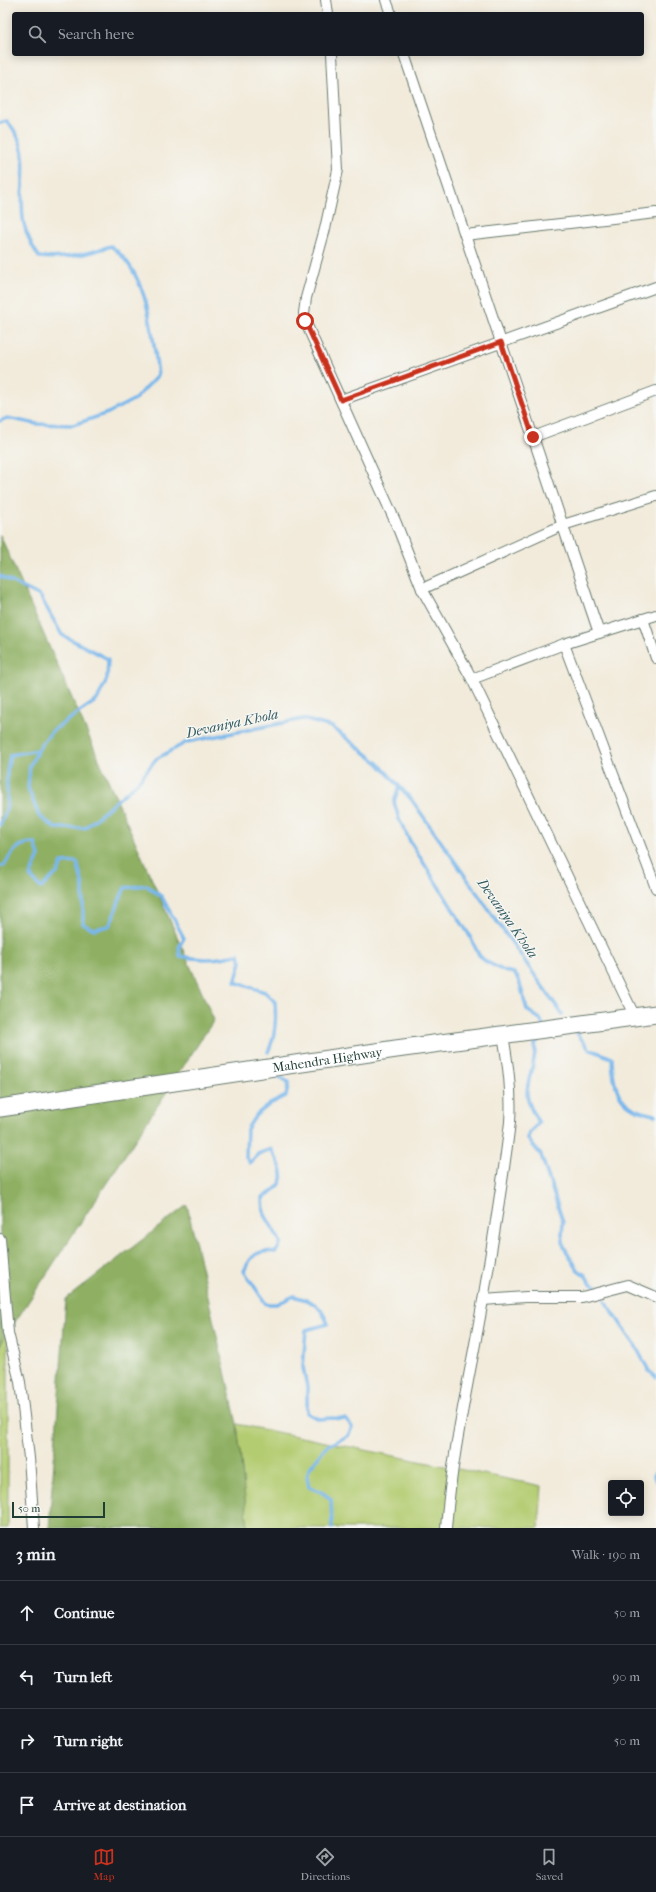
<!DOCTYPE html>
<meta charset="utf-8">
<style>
body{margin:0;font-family:"IM FELL French Canon",serif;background:#20242c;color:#f1f3f6}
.controls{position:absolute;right:12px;bottom:12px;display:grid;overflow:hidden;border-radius:4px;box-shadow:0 2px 10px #0003}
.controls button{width:36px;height:36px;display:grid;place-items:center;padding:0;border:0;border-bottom:1px solid #363941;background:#171b24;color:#f1f3f6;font:20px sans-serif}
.scale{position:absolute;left:12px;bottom:10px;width:93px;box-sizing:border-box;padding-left:4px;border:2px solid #1f3d34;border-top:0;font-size:11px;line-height:14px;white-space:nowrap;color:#1f3d34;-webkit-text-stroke:3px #f6f6f2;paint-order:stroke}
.stop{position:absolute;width:12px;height:12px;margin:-9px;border:3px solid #c8321e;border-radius:50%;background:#fff}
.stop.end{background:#c8321e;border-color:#fff;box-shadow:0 1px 4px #0008}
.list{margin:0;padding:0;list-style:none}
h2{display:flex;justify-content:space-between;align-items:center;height:52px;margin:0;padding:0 16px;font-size:17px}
h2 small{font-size:13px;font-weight:400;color:#9ea1a6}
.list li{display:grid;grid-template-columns:26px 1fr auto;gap:12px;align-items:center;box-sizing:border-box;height:64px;padding:0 16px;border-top:1px solid #363941}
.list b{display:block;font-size:15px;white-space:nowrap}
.list em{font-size:13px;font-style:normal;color:#9ea1a6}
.icon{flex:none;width:22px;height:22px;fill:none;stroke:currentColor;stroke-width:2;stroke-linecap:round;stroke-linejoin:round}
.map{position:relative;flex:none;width:656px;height:1528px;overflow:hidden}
.search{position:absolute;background:#171b24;box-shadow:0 2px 10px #0003;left:12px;right:12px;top:12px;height:44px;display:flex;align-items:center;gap:10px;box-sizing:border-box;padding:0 14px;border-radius:4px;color:#9ea1a6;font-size:15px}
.sheet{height:308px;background:#171b24}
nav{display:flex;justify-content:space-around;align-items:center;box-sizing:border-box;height:56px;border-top:1px solid #363941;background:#171b24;font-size:11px;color:#9ea1a6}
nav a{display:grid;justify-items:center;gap:2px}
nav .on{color:#c8321e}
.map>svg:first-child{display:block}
.green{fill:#b4cc71;stroke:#6a8452}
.forest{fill:#8fb063;stroke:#57764c}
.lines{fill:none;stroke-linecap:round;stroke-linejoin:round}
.stream{stroke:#78b7ec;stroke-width:3.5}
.street-casing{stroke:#697a6e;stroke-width:12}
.highway-casing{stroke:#697a6e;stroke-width:19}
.street{stroke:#fff;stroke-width:10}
.highway{stroke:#fff;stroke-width:17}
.route{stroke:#c8321e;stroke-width:5}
.labels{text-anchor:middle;stroke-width:3;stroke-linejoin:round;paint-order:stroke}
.street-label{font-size:13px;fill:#1f3d34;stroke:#f6f6f2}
.water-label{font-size:14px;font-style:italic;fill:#355c62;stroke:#f6f6f2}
</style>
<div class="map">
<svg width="656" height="1528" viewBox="0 0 656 1528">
<rect width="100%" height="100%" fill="#f6f6f2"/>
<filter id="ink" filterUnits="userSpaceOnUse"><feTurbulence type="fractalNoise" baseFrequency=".025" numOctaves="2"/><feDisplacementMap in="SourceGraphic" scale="8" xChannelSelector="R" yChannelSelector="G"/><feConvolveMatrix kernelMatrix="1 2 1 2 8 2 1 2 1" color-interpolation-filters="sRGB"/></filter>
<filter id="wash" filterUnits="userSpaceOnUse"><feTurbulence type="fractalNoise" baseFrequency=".012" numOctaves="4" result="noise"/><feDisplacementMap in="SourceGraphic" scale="16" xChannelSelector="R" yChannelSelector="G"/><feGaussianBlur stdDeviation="0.9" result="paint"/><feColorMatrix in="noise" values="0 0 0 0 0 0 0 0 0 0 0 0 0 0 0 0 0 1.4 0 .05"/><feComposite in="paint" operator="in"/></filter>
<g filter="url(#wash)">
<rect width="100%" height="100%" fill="#f2ebdb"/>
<g class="green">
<path d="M8,1333v195h-8v-183z"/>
<path d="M237,1424l305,62 -3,42h-291z"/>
</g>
<g class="forest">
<path d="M0,535l214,485 -214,325z"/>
<path d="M187,1205l50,219 11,104h-199l17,-229z"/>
</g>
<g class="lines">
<g class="stream">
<path d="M0,123l7,-2c30,33 9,66 17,103 3,12 8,22 15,33 25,3 48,-3 72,-11 38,28 41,86 47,129l-23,24 -27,14 -35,12 -36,-1 -30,-6 -7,3"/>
<path d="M0,576l40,20 22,39 46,24 -1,20 -10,21 -45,31 -11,14 -11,20 -2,23 11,28 16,12h30l52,-45 19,-24 31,-17 116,-23 29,8 46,36 33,36 151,215"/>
<path d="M399,786l-5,16 5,17 12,24 57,90 11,22 6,6 19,10 10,2 5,7 8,30 13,9 3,6"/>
<path d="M0,825c11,-22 6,-29 7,-51 0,-6 2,-13 3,-19l28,-5"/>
<path d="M0,866h4c9,-15 13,-23 31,-23l4,13 -9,20 11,12 17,-16 4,-9 15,-1 6,24v38l11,5 15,-3c7,-13 9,-26 16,-38l21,-3 16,12 22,41 -5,9 1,9c21,5 39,4 59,-2l2,8 -6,20 30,10 10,10c1,18 1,33 -7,50"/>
<path d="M576,1032l13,17 23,9c1,33 8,52 44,57"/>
<path d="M544,1035l-9,9c2,18 -8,33 -8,50 1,10 7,21 12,29l-8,8 -4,7 14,17 22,67 -1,12 2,13 14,23 7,5 6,9 6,2"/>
<path d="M276,1076l13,6 -3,14 -16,8 -14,11 -9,14 -1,28 4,6 8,-9 13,-5c13,23 20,34 -8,48l1,16 17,30 -5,9c-19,-2 -24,2 -32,19l22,33h11l17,-8c20,6 26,8 34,28l-22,6 -3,37 4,20v26l11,6 14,-1 14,1 6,8 -4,9 -22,10 -17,23 -2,8 2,10 11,4 11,8 1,29"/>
<path d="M605,1301l30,44 14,26 7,6"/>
<path d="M656,1472l-2,4 2,5"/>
</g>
</g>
</g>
<g filter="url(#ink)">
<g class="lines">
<g class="street-casing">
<g id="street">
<path d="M326,0l2,14"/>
<path d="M386,0l5,14"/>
<path d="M332,54l6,116 -13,59 -19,69 -2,15 1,8 91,202 26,66 50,90 163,338"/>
<path d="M404,54l195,579"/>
<path d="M465,235l191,-22"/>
<path d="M341,400l315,-113"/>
<path d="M533,437l123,-46"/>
<path d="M422,589l141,-64 93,-29"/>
<path d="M643,619l13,39"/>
<path d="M564,644l92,244"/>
<path d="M472,679l92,-35 92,-29"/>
<path d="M0,1239l8,94 12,49 9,76 5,70"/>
<path d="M483,1300l43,-3h56l46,-12 28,12"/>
<path d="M446,1528c6,-77 24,-152 37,-228 10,-59 20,-118 27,-178 2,-30 -2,-58 -7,-87"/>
</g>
</g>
<g class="highway-casing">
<g id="highway">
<path id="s1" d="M0,1108l396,-59 260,-35"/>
</g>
</g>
<use href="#street" class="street"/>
<use href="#highway" class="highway"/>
</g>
</g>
<g class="lines" filter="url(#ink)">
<path class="route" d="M305,321l36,79 160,-58 32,95"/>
</g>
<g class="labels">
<g class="street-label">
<text dy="5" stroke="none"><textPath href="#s1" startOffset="331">Mahendra Highway</textPath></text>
</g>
<g class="water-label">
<text transform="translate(232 723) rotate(-12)" y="5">Devaniya Khola</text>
<text transform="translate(508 918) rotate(55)" y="5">Devaniya Khola</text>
</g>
</g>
</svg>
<div class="controls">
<button><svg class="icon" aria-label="locate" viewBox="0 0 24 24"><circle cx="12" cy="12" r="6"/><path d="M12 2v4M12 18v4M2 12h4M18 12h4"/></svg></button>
</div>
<div class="scale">50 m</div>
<div class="stop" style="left:305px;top:321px"></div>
<div class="stop end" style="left:533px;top:437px"></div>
<div class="search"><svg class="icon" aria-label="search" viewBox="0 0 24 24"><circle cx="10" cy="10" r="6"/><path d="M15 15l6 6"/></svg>Search here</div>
</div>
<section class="sheet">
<h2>3 min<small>Walk · 190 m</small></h2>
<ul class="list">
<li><svg class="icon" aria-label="ahead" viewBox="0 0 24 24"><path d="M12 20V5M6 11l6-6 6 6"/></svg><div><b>Continue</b></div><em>50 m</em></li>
<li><svg class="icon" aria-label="left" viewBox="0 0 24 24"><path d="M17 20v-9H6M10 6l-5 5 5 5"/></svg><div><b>Turn left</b></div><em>90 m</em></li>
<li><svg class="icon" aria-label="right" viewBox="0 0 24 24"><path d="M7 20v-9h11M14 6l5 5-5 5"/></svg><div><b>Turn right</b></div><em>50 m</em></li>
<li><svg class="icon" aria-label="arrive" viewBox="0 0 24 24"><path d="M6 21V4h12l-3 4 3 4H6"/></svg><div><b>Arrive at destination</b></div></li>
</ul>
</section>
<nav>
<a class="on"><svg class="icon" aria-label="map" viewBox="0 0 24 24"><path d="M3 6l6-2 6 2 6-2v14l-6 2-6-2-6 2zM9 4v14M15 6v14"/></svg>Map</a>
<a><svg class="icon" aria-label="directions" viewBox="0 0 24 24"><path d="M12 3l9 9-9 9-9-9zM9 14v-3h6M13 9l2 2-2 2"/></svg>Directions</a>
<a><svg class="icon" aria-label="saved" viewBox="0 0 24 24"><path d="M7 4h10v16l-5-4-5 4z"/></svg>Saved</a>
</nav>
